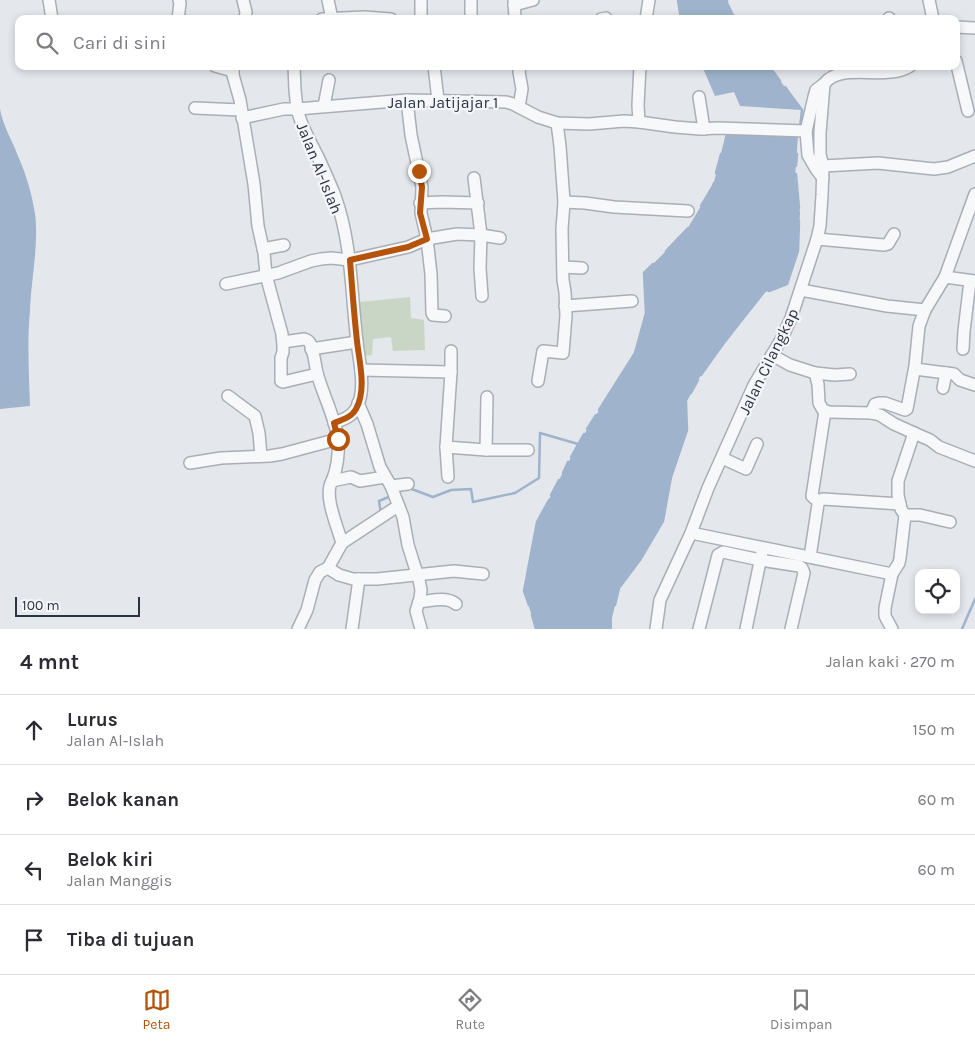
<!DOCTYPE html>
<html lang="id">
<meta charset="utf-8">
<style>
body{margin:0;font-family:Karla,sans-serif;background:#f7f7f7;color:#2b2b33}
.controls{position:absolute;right:15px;bottom:15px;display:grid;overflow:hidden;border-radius:10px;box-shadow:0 2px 8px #0003}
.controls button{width:45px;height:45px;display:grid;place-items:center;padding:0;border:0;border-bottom:1px solid #e1e1e2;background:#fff;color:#2b2b33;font:25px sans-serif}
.scale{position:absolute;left:15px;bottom:12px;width:125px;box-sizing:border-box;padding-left:5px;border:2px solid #2b3445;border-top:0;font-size:14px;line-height:18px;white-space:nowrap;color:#2b3445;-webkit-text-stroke:4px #f4f6f9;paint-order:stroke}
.stop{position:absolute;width:15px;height:15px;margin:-11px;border:4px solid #b45309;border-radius:50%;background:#fff}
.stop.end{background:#b45309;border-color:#fff;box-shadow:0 1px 5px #0008}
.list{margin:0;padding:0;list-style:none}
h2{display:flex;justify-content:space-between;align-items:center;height:65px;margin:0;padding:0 20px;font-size:21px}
h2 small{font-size:16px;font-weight:400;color:#7c7c81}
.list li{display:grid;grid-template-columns:32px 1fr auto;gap:15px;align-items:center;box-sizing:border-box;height:70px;padding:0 20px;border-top:1px solid #e1e1e2}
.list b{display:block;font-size:19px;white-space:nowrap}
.list p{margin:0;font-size:16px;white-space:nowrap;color:#7c7c81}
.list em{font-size:16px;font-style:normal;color:#7c7c81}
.icon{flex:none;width:28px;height:28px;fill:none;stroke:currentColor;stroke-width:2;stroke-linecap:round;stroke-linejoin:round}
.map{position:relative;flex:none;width:975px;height:629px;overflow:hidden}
.search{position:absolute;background:#fff;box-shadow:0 2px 8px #0003;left:15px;right:15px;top:15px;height:55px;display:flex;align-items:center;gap:12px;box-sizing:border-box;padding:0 18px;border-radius:10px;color:#7c7c81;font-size:19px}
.sheet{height:345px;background:#fff}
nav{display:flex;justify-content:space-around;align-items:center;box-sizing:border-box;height:70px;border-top:1px solid #e1e1e2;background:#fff;font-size:14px;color:#7c7c81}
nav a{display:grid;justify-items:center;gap:2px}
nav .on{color:#b45309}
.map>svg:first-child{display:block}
.green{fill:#c9d6c5}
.water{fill:#9fb4cc}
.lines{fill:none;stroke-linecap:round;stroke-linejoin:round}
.stream{stroke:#9fb4cc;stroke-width:2.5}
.minor-casing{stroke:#a9aeb7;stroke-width:14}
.minor{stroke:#f7f8fa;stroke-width:11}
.route{stroke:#b45309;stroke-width:6}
.labels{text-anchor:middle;stroke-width:4.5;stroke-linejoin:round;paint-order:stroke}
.street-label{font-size:16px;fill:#2b3445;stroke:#f4f6f9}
</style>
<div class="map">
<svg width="975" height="629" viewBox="0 0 975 629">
<rect width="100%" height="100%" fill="#e4e7ec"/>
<path class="green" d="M410,297l1,21 13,2 1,30 -32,1 -2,-14 -18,2 -1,16 -8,1 -4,-54z"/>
<g class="water">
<path d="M678,0h49v3l8,16h-54z"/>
<path d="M702,66h67l33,44 -62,-4 -6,-14 -19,4z"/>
<path d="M0,109c3,17 12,31 18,47 8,18 14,38 17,58 4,29 -4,67 -5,96 -3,32 -1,64 0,96l-30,3z"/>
<path d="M726,133l72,3 -3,41 5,36 -2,38 -11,33 -24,9 -62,82 -15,28 1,27 -16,46 -8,45 -23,39 -21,28 -7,30v11h-76l-12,-38 13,-69 41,-78 57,-91 11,-40 -2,-40 42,-42 27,-45z"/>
</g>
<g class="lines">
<g class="stream">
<path d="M678,0l3,19"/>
<path d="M727,0v3l8,16"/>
<path d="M769,66l11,15"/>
<path d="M785,87l17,23 -2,18"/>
<path d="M796,166l1,-12"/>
<path d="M716,173l5,-19"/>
<path d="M796,174l3,34"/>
<path d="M701,206l12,-20 1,-3"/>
<path d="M666,251l22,-23"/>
<path d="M769,291l18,-7 11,-33 1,-30"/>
<path d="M701,375l22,-31 41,-52"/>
<path d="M691,393l7,-13"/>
<path d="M599,410l36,-57 11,-40 -2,-40 9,-9"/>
<path d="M587,429l9,-14"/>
<path d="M571,457l13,-23"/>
<path d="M563,473l5,-11"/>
<path d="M409,488l24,9 18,-7 20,-1 2,13 42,-9 24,-15 1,-45 38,11"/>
<path d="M551,495l8,-15"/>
<path d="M381,514l-2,-13 12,-5"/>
<path d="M529,605l-5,-14 13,-69 12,-22"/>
<path d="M615,605l4,-17 21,-28 23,-39 8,-44 16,-47 -1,-28"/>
<path d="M532,615l4,14"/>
<path d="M962,629l13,-30"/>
</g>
<g class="minor-casing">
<g id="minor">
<path d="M49,0l3,19"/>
<path d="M243,0l3,12 -1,7"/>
<path d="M328,0l4,19"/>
<path d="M421,0v19"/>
<path d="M514,0l1,19"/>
<path d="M929,0l4,19"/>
<path d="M514,5l19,-5"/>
<path d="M889,18l1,1"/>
<path d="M178,19l2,-16 -1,-3"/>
<path d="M322,19l42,-2 27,2"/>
<path d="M471,19v-19"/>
<path d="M601,19l5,-1"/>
<path d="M646,19l3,-19"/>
<path d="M956,27l19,1"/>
<path d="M956,61l12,50"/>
<path d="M215,66l18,5"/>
<path d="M233,66v9l7,25 14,84 4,42 6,27 2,22 16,59 1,11v7l-2,6v23l2,1 34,-8"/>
<path d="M294,66l1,24 2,19 110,-9 99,2 7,2 25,13 19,6 32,1 35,-3 15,1 36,5 25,2 17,-1 89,3"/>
<path d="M434,66l4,34"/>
<path d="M699,97l5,32"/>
<path d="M407,100l4,35 11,52 -1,26 6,26 4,35 1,39 1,2 12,1"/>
<path d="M324,106l5,-26"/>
<path d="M519,107l3,-18 -3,-17 1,-6"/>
<path d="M195,108l45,2"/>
<path d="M242,118l42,-9h13c4,17 13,32 21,48 6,13 12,26 17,39 17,47 16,97 22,146 2,19 10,48 -1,67 -5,8 -14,11 -22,14"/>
<path d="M639,122l-1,-17 2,-39"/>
<path d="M823,166l55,-3 56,6 14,-2 27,-11"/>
<path d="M474,178l7,57 -1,33 2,28"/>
<path d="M823,178l-7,-9 -8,-14 -2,-24 8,-34 2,-7 8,-6"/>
<path d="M564,202l21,1 29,4 74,4"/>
<path d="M420,203l22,-1 36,1"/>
<path d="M817,239l67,6 4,-1 6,-10"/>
<path d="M263,249l21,-4"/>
<path d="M563,267l19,1"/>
<path d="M945,277l30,4"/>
<path d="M226,284l52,-11 33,-12 10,-2 10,-1 19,2 58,-13 19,-8 30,-5 24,1 19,3"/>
<path d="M801,290l86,16 38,4"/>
<path d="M565,306l67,-5"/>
<path d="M283,342l21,-3c3,1 4,1 6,4 4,9 5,21 7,30 6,22 18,44 21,66 1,14 -1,30 -6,42"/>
<path d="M311,349l46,-7"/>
<path d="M963,349l1,-18 6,-50"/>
<path d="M772,355l18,10 25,8 3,11 1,19 4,7 6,2 42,1 9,2 14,9 20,9 -16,48v14l3,14 4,6 -5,43 -1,5 -7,11 -7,34v8l7,13"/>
<path d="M915,369l39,5 6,6 15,5"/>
<path d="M361,370l90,2 -5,75 40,3h42"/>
<path d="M451,372v-21"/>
<path d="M815,373l20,2 15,-1"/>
<path d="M538,381l5,-30 20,2 3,-38 -1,-23 -2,-12 -1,-51 2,-27 -4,-56 -3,-23"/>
<path d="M943,388l3,-15"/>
<path d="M228,396l27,20 4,17 2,23"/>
<path d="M358,403l9,21 13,43 11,19 12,31 5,28 11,35 2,10 -1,8 -4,13 5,18"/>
<path d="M871,413l4,-9 4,-1h6l20,7 2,-1 8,-43 4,-40 6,-16 20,-33 30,-83"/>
<path d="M914,433l16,7 9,7 36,14"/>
<path d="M446,447l2,30"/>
<path d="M486,450l1,-53"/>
<path d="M722,458l24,11 11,-25"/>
<path d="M190,463l31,-5 49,-2 12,-2 56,-15"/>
<path d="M391,486l17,-2"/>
<path d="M819,501l-5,-3 -2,-2 13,-85"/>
<path d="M905,515h15l30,7"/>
<path d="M691,533l201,41"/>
<path d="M342,543c-4,-15 -19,-48 -10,-62l19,-4 9,4 25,-4"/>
<path d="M810,557l8,-53 1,-3 4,-2 77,5"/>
<path d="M328,568l11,7 14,4h24l77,-8 29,3"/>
<path d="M419,602c12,-1 27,-6 37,2"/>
<path d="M298,629l9,-19 8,-30 5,-8 8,-4 14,-25 56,-37"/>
<path d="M352,629l7,-50"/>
<path d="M656,629l4,-29 31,-67 17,-45 46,-103 28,-47 9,-20 26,-79 3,-13 2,-31 1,-29 -3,-12v-21l4,-49c17,-23 61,-2 86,-18"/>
<path d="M699,629l19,-74 5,-3 37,8 39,6 3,2 2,5 -13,56"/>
<path d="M746,629l16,-77"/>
</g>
</g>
<use href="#minor" class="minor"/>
</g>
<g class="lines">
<path class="route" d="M338,439l-4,-16c8,-3 18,-6 22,-14 11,-20 3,-48 1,-68 -3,-27 -5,-54 -7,-81l58,-13 19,-8 -7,-26 2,-26 -3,-16"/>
</g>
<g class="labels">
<g class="street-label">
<text x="443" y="108">Jalan Jatijajar 1</text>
<text transform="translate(320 168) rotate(68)" y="6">Jalan Al-Islah</text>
<text transform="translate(768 361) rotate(-64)" y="6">Jalan Cilangkap</text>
</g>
</g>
</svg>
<div class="controls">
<button><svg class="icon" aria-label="locate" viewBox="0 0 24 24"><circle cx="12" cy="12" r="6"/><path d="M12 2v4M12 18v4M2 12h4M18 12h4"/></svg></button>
</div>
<div class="scale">100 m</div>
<div class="stop" style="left:338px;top:439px"></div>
<div class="stop end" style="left:419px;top:171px"></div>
<div class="search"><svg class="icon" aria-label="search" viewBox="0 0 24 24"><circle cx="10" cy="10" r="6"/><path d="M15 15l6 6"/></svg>Cari di sini</div>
</div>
<section class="sheet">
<h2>4 mnt<small>Jalan kaki · 270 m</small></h2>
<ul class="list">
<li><svg class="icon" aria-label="ahead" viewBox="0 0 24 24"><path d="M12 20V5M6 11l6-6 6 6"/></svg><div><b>Lurus</b><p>Jalan Al-Islah</p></div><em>150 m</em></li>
<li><svg class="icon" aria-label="right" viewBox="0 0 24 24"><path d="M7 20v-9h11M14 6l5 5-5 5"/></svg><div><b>Belok kanan</b></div><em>60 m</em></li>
<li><svg class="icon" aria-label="left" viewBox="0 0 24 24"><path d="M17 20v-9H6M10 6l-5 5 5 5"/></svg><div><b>Belok kiri</b><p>Jalan Manggis</p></div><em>60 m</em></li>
<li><svg class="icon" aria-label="arrive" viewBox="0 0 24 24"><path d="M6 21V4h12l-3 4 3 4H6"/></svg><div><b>Tiba di tujuan</b></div></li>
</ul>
</section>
<nav>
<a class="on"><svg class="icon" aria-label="map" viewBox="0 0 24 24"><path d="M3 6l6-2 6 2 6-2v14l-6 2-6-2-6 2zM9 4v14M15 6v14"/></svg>Peta</a>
<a><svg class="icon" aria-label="directions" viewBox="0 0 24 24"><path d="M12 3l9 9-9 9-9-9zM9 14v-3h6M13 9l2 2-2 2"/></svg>Rute</a>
<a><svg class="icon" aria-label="saved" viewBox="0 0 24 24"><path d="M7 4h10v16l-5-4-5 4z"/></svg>Disimpan</a>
</nav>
